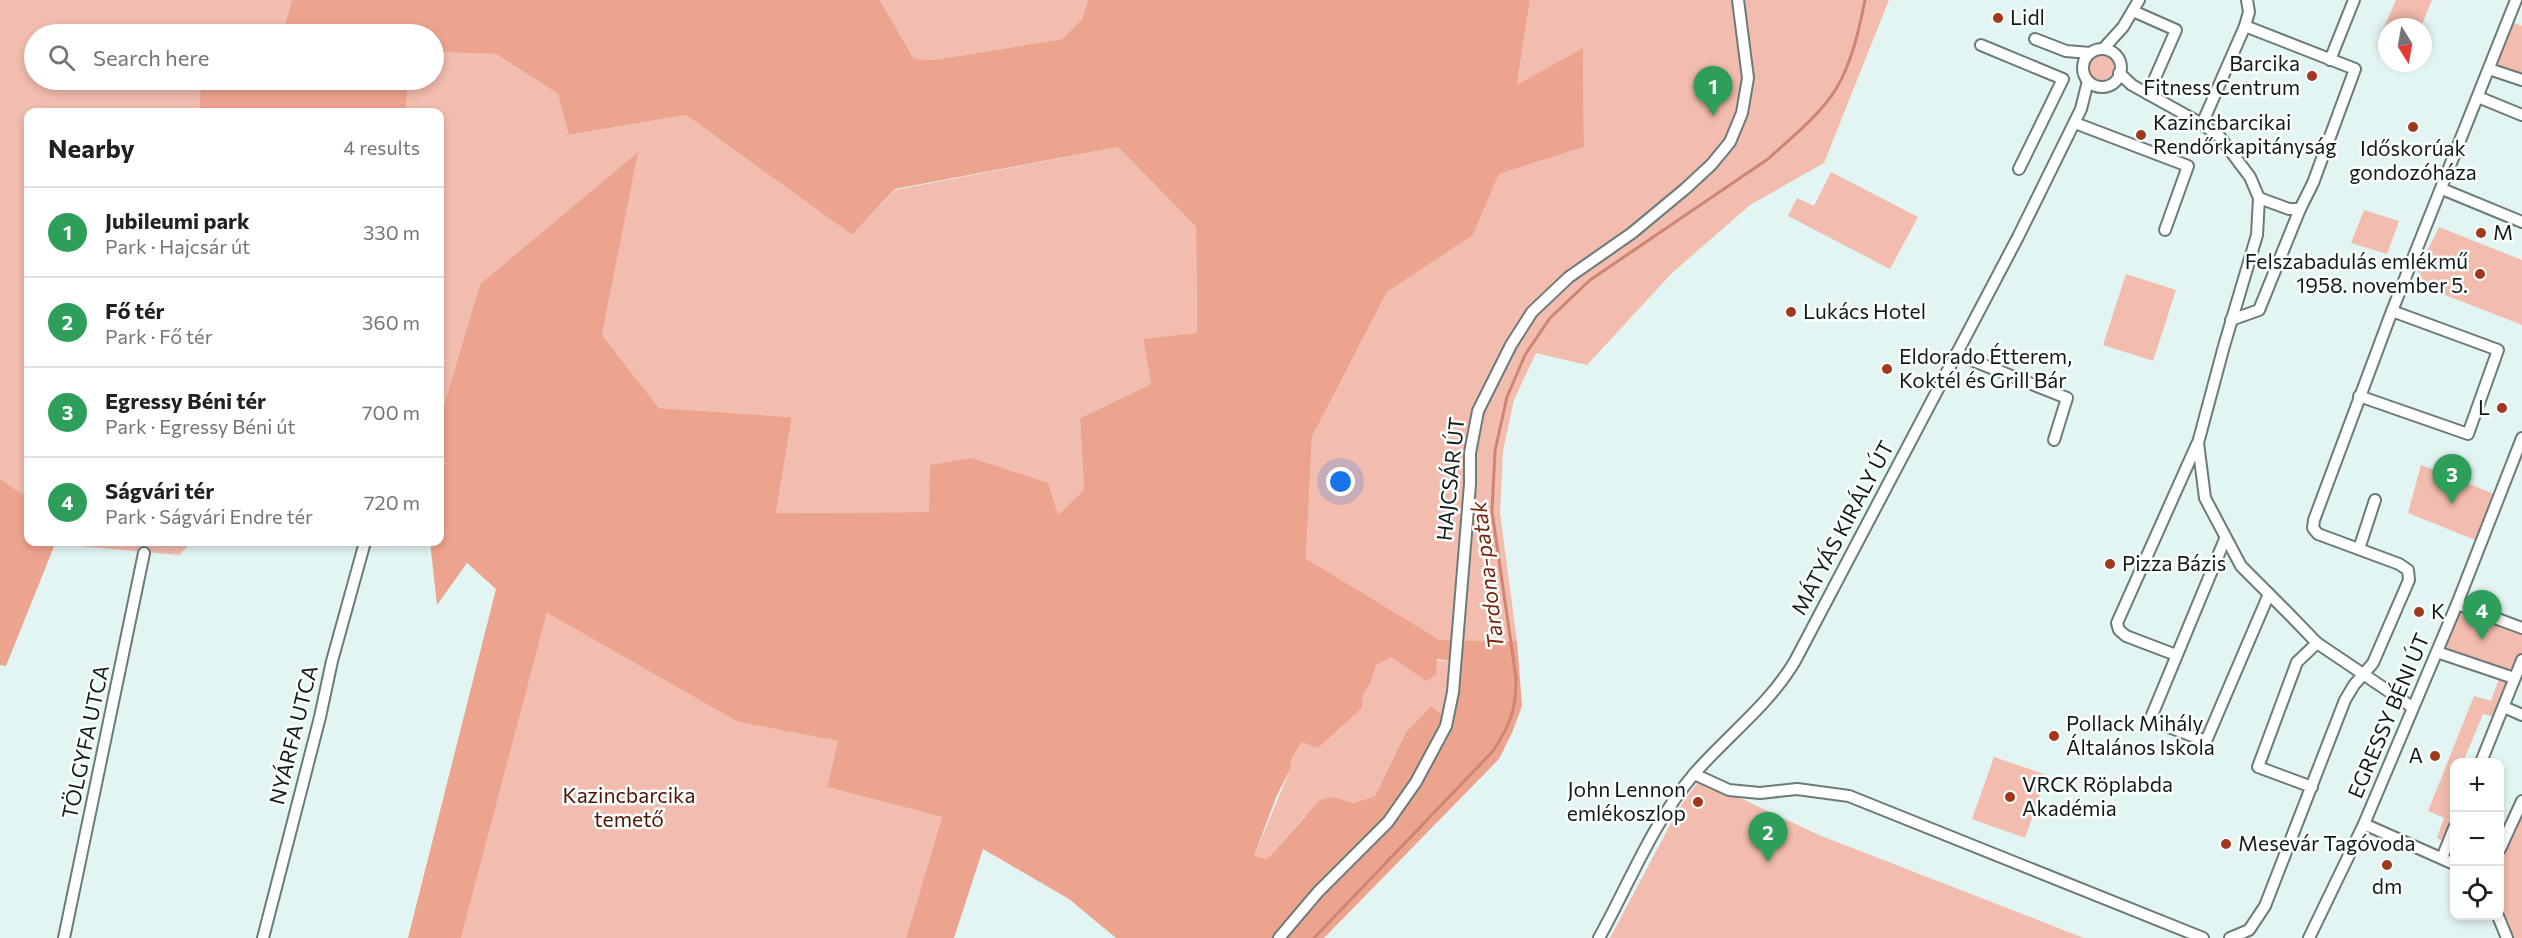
<!DOCTYPE html>
<meta charset="utf-8">
<style>
body{margin:0;font-family:Commissioner,sans-serif;background:#f6f6f6;color:#202124}
.controls{position:absolute;right:18px;bottom:18px;display:grid;overflow:hidden;border-radius:12px;box-shadow:0 3px 9px #0003}
.controls button{width:54px;height:54px;display:grid;place-items:center;padding:0;border:0;border-bottom:2px solid #e0e0e0;background:#fff;color:#202124;font:30px sans-serif}
.compass{position:absolute;left:2378px;top:18px;width:54px;height:54px;border-radius:50%;background:#fff;box-shadow:0 3px 9px #0003;rotate:169deg}
.you{position:absolute;left:1341px;top:482px;width:21px;height:21px;margin:-15px;border:4px solid #fff;border-radius:50%;background:#1a73e8;box-shadow:0 0 0 9px #1a73e833}
.badge{display:grid;place-items:center;width:39px;height:39px;border-radius:50%;background:#2563eb;color:#fff;font-size:20px;font-weight:700}
.pin{position:absolute;translate:-50% -50px;filter:drop-shadow(0 2px 3px #0008)}
.pin::after{content:'';position:absolute;top:32px;width:21px;height:18px;background:inherit;clip-path:polygon(0 0,100% 0,50% 100%)}
.list{margin:0;padding:0;list-style:none}
h2{display:flex;justify-content:space-between;align-items:center;height:78px;margin:0;padding:0 24px;font-size:26px}
h2 small{font-size:20px;font-weight:400;color:#757577}
.list li{display:grid;grid-template-columns:39px 1fr auto;gap:18px;align-items:center;box-sizing:border-box;height:90px;padding:0 24px;border-top:2px solid #e0e0e0}
.list b{display:block;font-size:22px;white-space:nowrap}
.list p{margin:0;font-size:20px;white-space:nowrap;color:#757577}
.list em{font-size:20px;font-style:normal;color:#757577}
.icon{flex:none;width:33px;height:33px;fill:none;stroke:currentColor;stroke-width:2;stroke-linecap:round;stroke-linejoin:round}
.map{position:relative;flex:none;width:2522px;height:938px;overflow:hidden}
.search{position:absolute;background:#fff;box-shadow:0 3px 9px #0003;left:24px;top:24px;width:420px;height:66px;display:flex;align-items:center;gap:15px;box-sizing:border-box;padding:0 21px;border-radius:33px;color:#757577;font-size:22px}
.panel{position:absolute;background:#fff;box-shadow:0 3px 9px #0003;left:24px;top:108px;width:420px;height:438px;border-radius:12px}
.map>svg:first-child{display:block}
.green{fill:#f2bcae}
.forest{fill:#eda48f;fill-rule:evenodd}
.lines{fill:none;stroke-linecap:round;stroke-linejoin:round}
.stream{stroke:#cc8672;stroke-width:3}
.minor-casing{stroke:#6b7b79;stroke-width:14}
.minor{stroke:#fff;stroke-width:10}
.poi-dot{fill:#a0381b;stroke:#fbfffe;stroke-width:2}
.labels{text-anchor:middle;stroke-width:5;stroke-linejoin:round;paint-order:stroke}
.poi-label{font-size:21px;fill:#131a19;stroke:#fbfffe;text-anchor:start}
.street-label{font-size:21px;fill:#131a19;stroke:#fbfffe}
.park-label{font-size:21px;fill:#511201;stroke:#fbfffe}
.water-label{font-size:22px;font-style:italic;fill:#772309;stroke:#fbfffe}
</style>
<div class="map">
<svg width="2522" height="938" viewBox="0 0 2522 938">
<rect width="100%" height="100%" fill="#e3f5f3"/>
<g class="green">
<path d="M0,0h292l-10,34h-248v46h167l-2,32h-171v386l-28,-19z"/>
<path d="M880,0h208l-6,19 -20,20 -128,21 -20,-1z"/>
<path d="M1530,0h359l-65,163 -74,42 -78,68 -85,92 -51,-12 -22,47 -11,51 -3,62 17,128 -77,-1 -134,-80 6,-123 75,-145 86,-57 26,-61 85,-27 -1,-99 -66,38z"/>
<path d="M2396,0h36l-11,27h-34v16l-8,-4z"/>
<path d="M2510,21l12,5v55l-28,-11z"/>
<path d="M434,52l62,2 62,40 12,41 116,-20 166,120 43,-45 223,-43 78,80 1,107 -54,5 8,45 -71,34 4,72 -26,26 -128,-51v47l-154,1 16,-96 -133,-9 -57,-73 35,-182 -157,131 -40,134v-306h-34l2,-32h26z"/>
<circle cx="2101" cy="67" r="13"/>
<path d="M1831,172l87,45 -28,52 -102,-53 9,-18 17,8z"/>
<path d="M2364,210l35,11 -12,33 -36,-11z"/>
<path d="M2439,227l83,33v65l-105,-41 4,-11 -4,-1z"/>
<path d="M2126,274l50,16 -23,71 -50,-16z"/>
<path d="M2421,465l76,30 -17,47 -72,-29z"/>
<path d="M55,542h137l-13,13 -123,-11z"/>
<path d="M2457,604l65,24v32l-8,18 -77,-26z"/>
<path d="M547,613l191,109 100,19 -11,46 115,30 -36,121h-445z"/>
<path d="M1391,657l68,5 -9,57 -19,-13 -25,26 -31,64 -22,7 -19,-6 -30,20 -37,42 -13,-3 36,-86 2,-12 10,-16 16,5 44,-39 1,-13 8,-13 5,-17z"/>
<path d="M2500,676l9,4 -15,37 -11,-3 -20,48h-9v19l-4,11 4,3v24l-9,23 -8,-4 7,-20 -16,-7 46,-115 17,5z"/>
<path d="M1994,757l53,18 -22,63 -53,-19z"/>
<path d="M1700,779l119,56 265,103h-474l69,-130z"/>
<path d="M2522,802v136h-15l-7,-22v-67z"/>
</g>
<g class="forest">
<path d="M292,0h588l34,59 20,1 128,-21 20,-20 6,-19h442l-13,85 66,-37 1,99 -85,27 -26,61 -86,57 -75,145 -6,122 134,81 77,1 5,65 -10,27 -13,26 -175,179h-208l-47,-39 -86,-50 -29,89h-48l36,-121 -115,-30 11,-46 -100,-19 -191,-109 -86,325h-53l88,-349 -29,-26 -30,42 -7,-63h10v-124l40,-134 158,-132 -36,183 57,73 133,9 -16,96 153,-1 1,-47 41,-7 77,25 10,32 26,-25 -4,-72 71,-34 -8,-45 54,-6 -1,-106 -78,-80 -223,42 -43,46 -166,-120 -117,20 -11,-41 -62,-40 -62,-2v-18h-152zM1392,657l34,24 10,-6 1,-16 21,3 -9,57 -18,-13 -25,26 -31,64 -22,7 -19,-6 -14,3 -53,59 -13,-3 23,-61 13,-25 2,-12 10,-16 16,6 44,-40 1,-13 8,-13 5,-17z"/>
<path d="M201,80h207l-2,32h-207z"/>
<path d="M0,479l28,19v44h27v2l-49,122 -6,-1z"/>
</g>
<g class="lines">
<path class="stream" d="M1314,938l179,-187c18,-28 23,-40 23,-73l-24,-167 3,-60 12,-54 18,-42 25,-37 40,-38 178,-121c22,-20 53,-45 68,-70 16,-27 23,-59 29,-89"/>
<g class="minor-casing">
<g id="minor">
<path d="M2133,11l43,19 -28,64"/>
<path d="M2035,39l31,12 24,2"/>
<path d="M1981,45l82,34 -44,90"/>
<path d="M2103,49l20,-22 16,-27"/>
<circle cx="2102" cy="68" r="19"/>
<path d="M2330,60l24,-60"/>
<path d="M2489,69l33,11"/>
<path d="M2119,73l13,12 70,39 18,13 30,40 9,21 -2,37 -33,111 -26,97 7,55 36,68 47,47 29,30 95,64"/>
<path d="M2478,97l44,18"/>
<path d="M2075,123l113,43 -23,64"/>
<path d="M2202,124l43,-98 4,-14 -2,-12"/>
<path d="M2442,189l80,33"/>
<path d="M2259,198l30,11h11"/>
<path d="M2231,320l28,-10 41,-101 13,-26 42,-114 -110,-43"/>
<path d="M1956,354l111,44 -13,42"/>
<path d="M2359,396l109,38 30,-84 -106,-39"/>
<path d="M2225,539l-75,181 56,21 63,-147"/>
<path d="M2359,549l16,-49"/>
<path d="M2457,604l65,24"/>
<path d="M2437,652l77,26"/>
<path d="M2176,655l-50,-19 -7,-6 -2,-7 80,-179"/>
<path d="M2504,707l18,8"/>
<path d="M2481,762l41,-102"/>
<path d="M1694,774l35,16 31,3 37,-4 52,7 354,142"/>
<path d="M2312,787l-54,-20 39,-105 20,-19"/>
<path d="M2364,824l90,40"/>
<path d="M2500,849l22,-48"/>
<path d="M2442,858l12,-30"/>
<path d="M2498,916l9,22"/>
<path d="M64,938l80,-385"/>
<path d="M263,938l57,-221 12,-56 33,-119"/>
<path d="M1279,938l39,-46 70,-70 28,-40 30,-56 7,-34 17,-208v-31l8,-42 33,-66 21,-33 37,-35 63,-44 53,-44 26,-24 19,-23 12,-29 6,-35 -10,-78"/>
<path d="M1599,938c30,-54 54,-116 95,-164 33,-38 75,-69 101,-113l223,-424 63,-128 7,-28"/>
<path d="M2230,938l19,-8 16,-24 80,-206 9,-15 19,-22 36,-83 -1,-10 -9,-6 -81,-30 -5,-6 1,-8 78,-209 124,-311"/>
<path d="M2309,938l55,-114 93,-220 65,-166"/>
</g>
</g>
<use href="#minor" class="minor"/>
</g>
<g class="poi-dot">
<circle cx="1998" cy="18" r="6"/>
<circle cx="2312" cy="76" r="6"/>
<circle cx="2413" cy="127" r="6"/>
<circle cx="2141" cy="135" r="6"/>
<circle cx="2481" cy="233" r="6"/>
<circle cx="2480" cy="274" r="6"/>
<circle cx="1791" cy="312" r="6"/>
<circle cx="1887" cy="369" r="6"/>
<circle cx="2502" cy="408" r="6"/>
<circle cx="2110" cy="564" r="6"/>
<circle cx="2419" cy="612" r="6"/>
<circle cx="2054" cy="736" r="6"/>
<circle cx="2435" cy="756" r="6"/>
<circle cx="2010" cy="797" r="6"/>
<circle cx="1698" cy="802" r="6"/>
<circle cx="2226" cy="844" r="6"/>
<circle cx="2387" cy="865" r="6"/>
</g>
<g class="labels">
<g class="poi-label">
<text x="2010" y="25">Lidl</text>
<text x="2300" y="71" text-anchor="end">Barcika<tspan x="2300" dy="24">Fitness Centrum</tspan></text>
<text x="2153" y="130">Kazincbarcikai<tspan x="2153" dy="24">Rendőrkapitányság</tspan></text>
<text x="2413" y="156" text-anchor="middle">Időskorúak<tspan x="2413" dy="24">gondozóháza</tspan></text>
<text x="2493" y="240">M</text>
<text x="2468" y="269" text-anchor="end">Felszabadulás emlékmű<tspan x="2468" dy="24">1958. november 5.</tspan></text>
<text x="1803" y="319">Lukács Hotel</text>
<text x="1899" y="364">Eldorado Étterem,<tspan x="1899" dy="24">Koktél és Grill Bár</tspan></text>
<text x="2490" y="415" text-anchor="end">L</text>
<text x="2122" y="571">Pizza Bázis</text>
<text x="2431" y="619">K</text>
<text x="2066" y="731">Pollack Mihály<tspan x="2066" dy="24">Általános Iskola</tspan></text>
<text x="2423" y="763" text-anchor="end">A</text>
<text x="2022" y="792">VRCK Röplabda<tspan x="2022" dy="24">Akadémia</tspan></text>
<text x="1686" y="797" text-anchor="end">John Lennon<tspan x="1686" dy="24">emlékoszlop</tspan></text>
<text x="2238" y="851">Mesevár Tagóvoda</text>
<text x="2387" y="894" text-anchor="middle">dm</text>
</g>
<g class="street-label">
<text transform="translate(1451 479) rotate(-84)" y="7">HAJCSÁR ÚT</text>
<text transform="translate(1843 528) rotate(-62)" y="7">MÁTYÁS KIRÁLY ÚT</text>
<text transform="translate(2389 716) rotate(-67)" y="7">EGRESSY BÉNI ÚT</text>
<text transform="translate(294 735) rotate(-76)" y="7">NYÁRFA UTCA</text>
<text transform="translate(86 742) rotate(-78)" y="7">TÖLGYFA UTCA</text>
</g>
<g class="park-label">
<text x="629" y="803">Kazincbarcika<tspan x="629" dy="24">temető</tspan></text>
</g>
<g class="water-label">
<text transform="translate(1487 575) rotate(-97)" y="8">Tardona-patak</text>
</g>
</g>
</svg>
<div class="controls">
<button>+</button>
<button>−</button>
<button><svg class="icon" aria-label="locate" viewBox="0 0 24 24"><circle cx="12" cy="12" r="6"/><path d="M12 2v4M12 18v4M2 12h4M18 12h4"/></svg></button>
</div>
<svg class="compass" viewBox="-18 -18 36 36"><path d="M0-13l5 13h-10z" fill="#e53935"/><path d="M0 13l5-13h-10z" fill="#757577"/></svg>
<div class="you"></div>
<div class="pin badge" style="left:1713px;top:116px;background:#2e9e5b">1</div>
<div class="pin badge" style="left:1768px;top:862px;background:#2e9e5b">2</div>
<div class="pin badge" style="left:2452px;top:504px;background:#2e9e5b">3</div>
<div class="pin badge" style="left:2482px;top:640px;background:#2e9e5b">4</div>
<div class="search"><svg class="icon" aria-label="search" viewBox="0 0 24 24"><circle cx="10" cy="10" r="6"/><path d="M15 15l6 6"/></svg>Search here</div>
<section class="panel">
<h2>Nearby<small>4 results</small></h2>
<ul class="list">
<li><span class="badge" style="background:#2e9e5b">1</span><div><b>Jubileumi park</b><p>Park · Hajcsár út</p></div><em>330 m</em></li>
<li><span class="badge" style="background:#2e9e5b">2</span><div><b>Fő tér</b><p>Park · Fő tér</p></div><em>360 m</em></li>
<li><span class="badge" style="background:#2e9e5b">3</span><div><b>Egressy Béni tér</b><p>Park · Egressy Béni út</p></div><em>700 m</em></li>
<li><span class="badge" style="background:#2e9e5b">4</span><div><b>Ságvári tér</b><p>Park · Ságvári Endre tér</p></div><em>720 m</em></li>
</ul>
</section>
</div>
